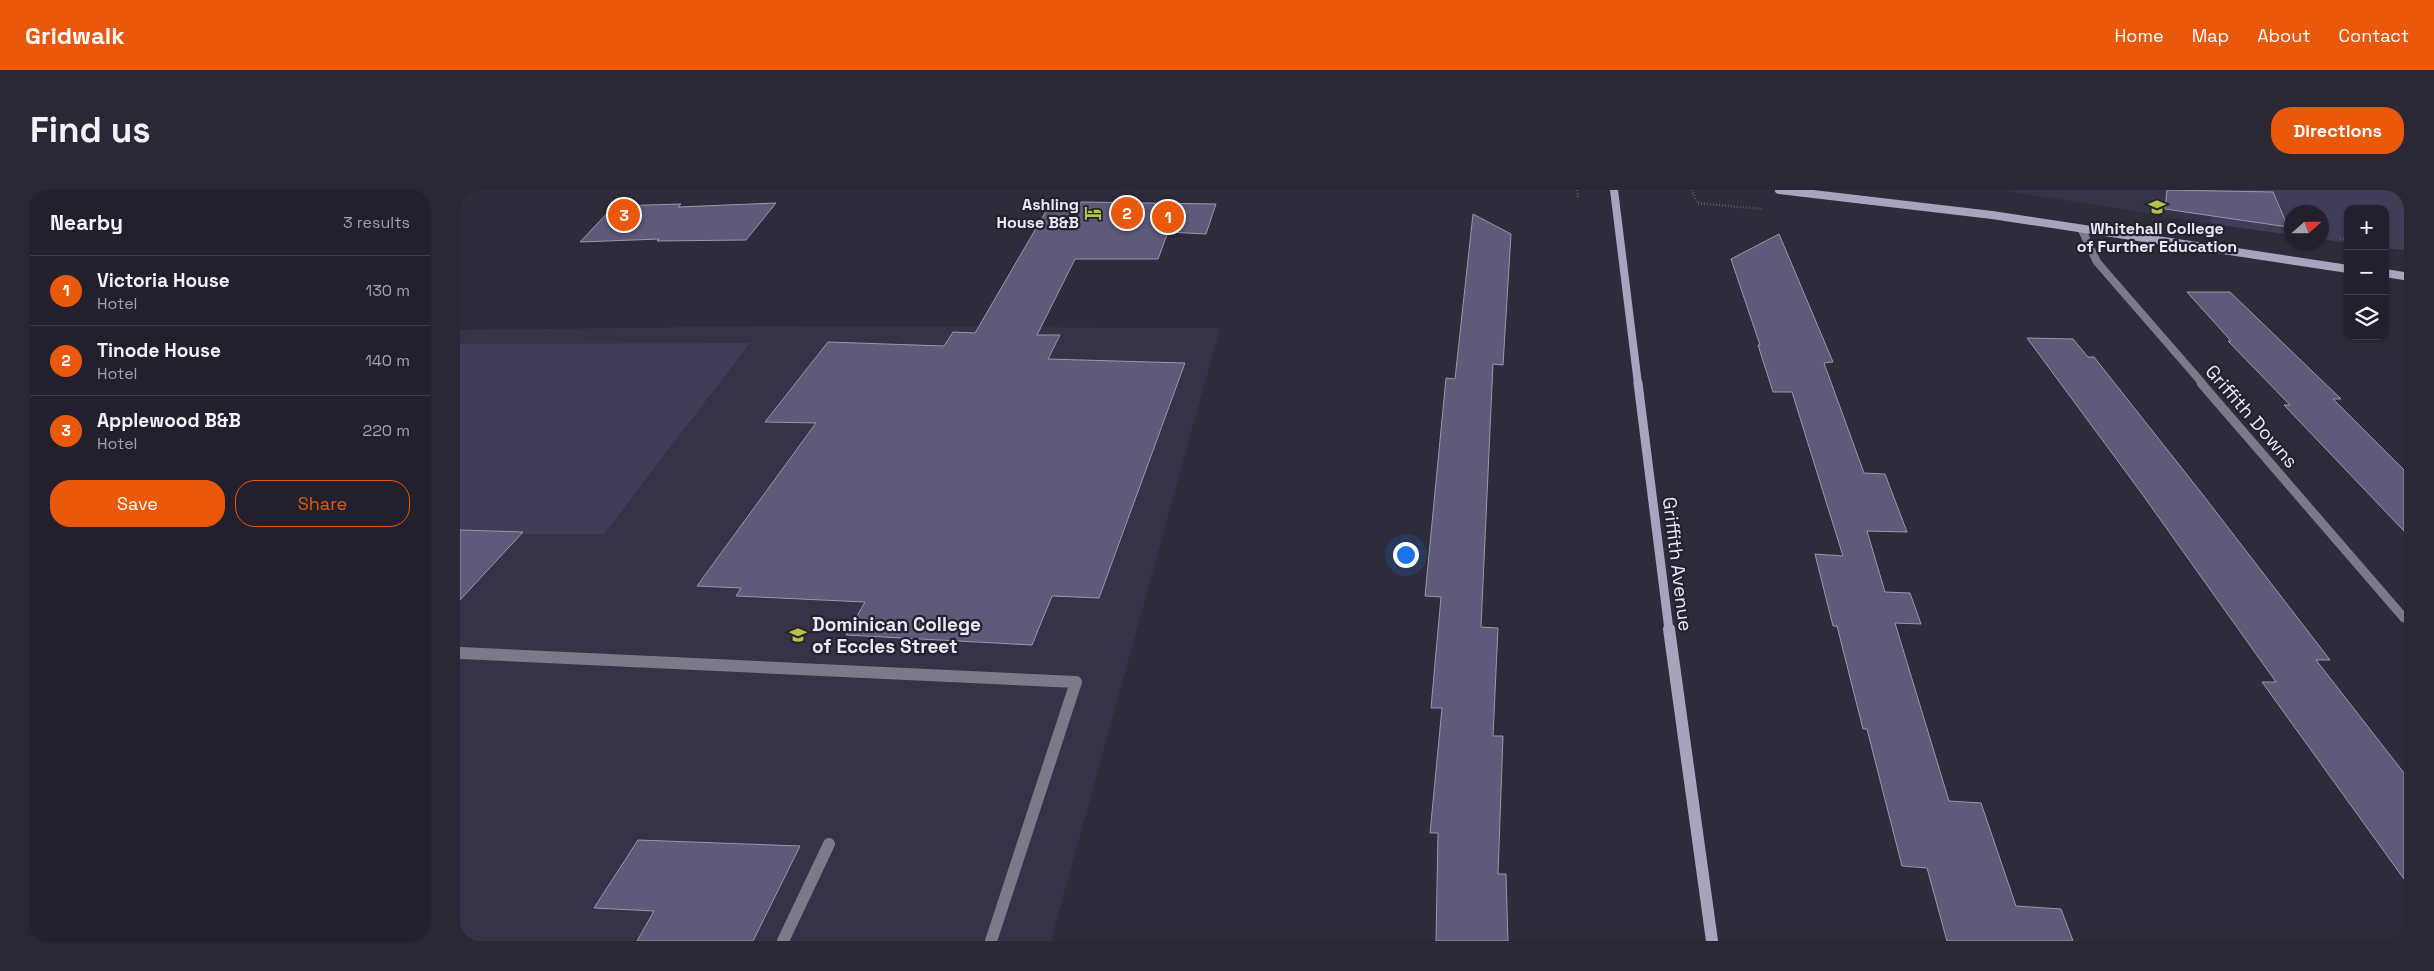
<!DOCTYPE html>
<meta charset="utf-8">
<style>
body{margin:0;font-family:"Space Grotesk",sans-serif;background:#2a2834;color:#f1f3f6}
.controls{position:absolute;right:15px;top:15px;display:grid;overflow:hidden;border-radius:10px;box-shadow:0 1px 4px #0004}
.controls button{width:45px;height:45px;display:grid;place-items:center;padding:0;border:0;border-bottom:1px solid #3f3e48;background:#22202c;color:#f1f3f6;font:25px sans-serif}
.compass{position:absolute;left:1824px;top:15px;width:45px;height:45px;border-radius:50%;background:#22202c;box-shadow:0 1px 4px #0004;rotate:69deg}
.you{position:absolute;left:945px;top:364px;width:18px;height:18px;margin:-12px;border:4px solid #fff;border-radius:50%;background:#1a73e8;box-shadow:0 0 0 8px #1a73e833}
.badge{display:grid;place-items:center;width:32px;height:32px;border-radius:50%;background:#ea580c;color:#fff;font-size:16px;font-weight:700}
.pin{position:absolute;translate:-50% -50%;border:2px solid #fff;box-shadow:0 1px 5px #0006}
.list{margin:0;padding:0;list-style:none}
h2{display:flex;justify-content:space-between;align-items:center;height:65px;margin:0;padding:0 20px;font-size:21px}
h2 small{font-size:16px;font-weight:400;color:#a2a3a9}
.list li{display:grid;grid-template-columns:32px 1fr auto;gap:15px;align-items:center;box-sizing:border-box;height:70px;padding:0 20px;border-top:1px solid #3f3e48}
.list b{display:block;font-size:19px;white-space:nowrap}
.list p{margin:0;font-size:16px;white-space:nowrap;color:#a2a3a9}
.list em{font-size:16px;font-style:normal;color:#a2a3a9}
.actions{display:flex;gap:10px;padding:15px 20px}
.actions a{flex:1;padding:11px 0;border:1px solid #ea580c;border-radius:20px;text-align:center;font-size:18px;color:#ea580c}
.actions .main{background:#ea580c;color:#fff}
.icon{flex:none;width:28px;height:28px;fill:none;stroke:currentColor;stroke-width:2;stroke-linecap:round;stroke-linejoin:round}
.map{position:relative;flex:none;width:1944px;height:751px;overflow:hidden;border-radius:20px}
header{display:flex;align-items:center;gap:30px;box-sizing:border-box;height:70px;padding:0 25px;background:#ea580c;color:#fff}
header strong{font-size:24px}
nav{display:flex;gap:28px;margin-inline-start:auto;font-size:18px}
.intro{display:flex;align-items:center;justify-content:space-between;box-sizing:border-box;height:120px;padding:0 30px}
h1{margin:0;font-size:35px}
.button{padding:12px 22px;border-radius:20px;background:#ea580c;color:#fff;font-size:18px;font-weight:700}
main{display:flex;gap:30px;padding:0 30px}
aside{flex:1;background:#22202c;border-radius:20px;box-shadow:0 1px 4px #0004}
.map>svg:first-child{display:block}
.built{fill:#363247}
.green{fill:#413c58}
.building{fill:#5f597a;stroke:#9b98ab}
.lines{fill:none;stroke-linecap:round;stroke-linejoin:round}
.path{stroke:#85828f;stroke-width:2.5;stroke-dasharray:0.5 2.5;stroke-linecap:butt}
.service{stroke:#7c7989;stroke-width:12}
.minor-far1{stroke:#7c7989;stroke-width:8}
.minor{stroke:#7c7989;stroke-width:9}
.secondary-far2{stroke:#a8a4bd;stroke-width:8}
.secondary-far1{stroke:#a8a4bd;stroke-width:9}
.secondary{stroke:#a8a4bd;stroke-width:12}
.labels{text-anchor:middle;stroke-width:4.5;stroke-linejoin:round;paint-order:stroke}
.far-poi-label{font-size:16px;font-weight:bold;fill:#ebeaf4;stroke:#242130;text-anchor:end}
.street-label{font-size:19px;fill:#ebeaf4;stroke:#242130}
.poi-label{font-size:19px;font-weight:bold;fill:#ebeaf4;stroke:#242130;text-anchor:start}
</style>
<header>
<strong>Gridwalk</strong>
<nav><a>Home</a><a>Map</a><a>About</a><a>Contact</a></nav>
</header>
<div class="intro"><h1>Find us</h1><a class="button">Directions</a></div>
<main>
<aside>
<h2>Nearby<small>3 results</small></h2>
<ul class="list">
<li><span class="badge">1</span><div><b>Victoria House</b><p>Hotel</p></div><em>130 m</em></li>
<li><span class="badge">2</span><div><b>Tinode House</b><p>Hotel</p></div><em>140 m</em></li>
<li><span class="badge">3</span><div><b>Applewood B&amp;B</b><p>Hotel</p></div><em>220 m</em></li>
</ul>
<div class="actions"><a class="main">Save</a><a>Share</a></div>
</aside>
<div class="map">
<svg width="1944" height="751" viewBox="0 0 1944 751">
<rect width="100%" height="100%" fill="#2e2b3a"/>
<g class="built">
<path d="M1541,0h201l10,34z"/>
<path d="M309,136l451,2 -169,613h-591v-611z"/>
</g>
<g class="green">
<path d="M1742,0h202v60l-19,-2v-39h-37v34l-26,-4v-27h-30l-1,23 -79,-11z"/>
<path d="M290,153l-146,191h-144v-190z"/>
</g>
<g class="building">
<path d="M1707,0l106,2 15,35 -123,-18z"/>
<path d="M621,12l135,2 -10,30 -38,-2 -10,27h-83l-38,76h23l-12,24 137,4 -86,235 -47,-2 -20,49 -186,-10 19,-33 -129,-6 5,-8 -44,-2 119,-163 -51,-1 63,-80 116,4 9,-14 22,1 74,-127h30z"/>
<path d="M316,13l-30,37 -89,1 2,-2 -79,3 34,-36 67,-2 -3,3z"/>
<path d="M1013,24l38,20 -8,131 -10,-1 -12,263 17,1 -5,108h10l-5,138h8l2,67h-72l2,-108h-8l12,-125h-11l10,-111 -16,-1 21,-218 9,1z"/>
<path d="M1319,44l54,128 -9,1 40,110 21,1 22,58 -40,-1 18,61 25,1 11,31 -26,-1 54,178 32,2 35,103 45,3 12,32h-126l-20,-73 -25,-2 -35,-137h-4l-26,-103h-4l-18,-72 28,2 -51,-164h-19l-15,-47h2l-29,-86z"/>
<path d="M1727,102h43l111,107h-8l71,71v61l-120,-126h6l-62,-64h3z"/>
<path d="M1567,148l46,1 15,18h6l109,138 127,165h-14l88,113v106l-142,-197h14l-136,-191z"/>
<path d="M0,340l63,2 -63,68z"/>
<path d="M178,650l162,6 -47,95h-116l17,-30 -60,-3z"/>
</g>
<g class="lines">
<g class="path">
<path d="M1117,0l1,7"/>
<path d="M1232,0l5,13 65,6"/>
<path d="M1880,48l8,2"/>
</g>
<g class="service">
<path d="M1,463l615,29 -85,259"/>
<path d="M323,751l46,-97"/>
</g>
<path class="minor-far1" d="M1622,40l15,32 106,122"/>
<path class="minor" d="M1741,193l203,235"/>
<g class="secondary-far2">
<path d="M1154,0l24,194"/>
<path d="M1319,0l213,25 356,54"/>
<path d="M1925,83l19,3"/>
</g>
<path class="secondary-far1" d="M1178,193l31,247"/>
<path class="secondary" d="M1209,439l43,312"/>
</g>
<defs>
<g id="university-bare" transform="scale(1.35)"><path d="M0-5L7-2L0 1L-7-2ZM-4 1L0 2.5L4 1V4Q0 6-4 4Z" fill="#b9c146" stroke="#242130" stroke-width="2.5" paint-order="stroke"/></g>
<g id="hotel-bare" transform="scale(1.35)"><path d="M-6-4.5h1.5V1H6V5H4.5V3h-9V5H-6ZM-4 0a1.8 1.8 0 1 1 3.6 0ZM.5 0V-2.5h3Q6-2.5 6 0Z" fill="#b9c146" stroke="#242130" stroke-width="2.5" paint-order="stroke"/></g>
<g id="school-bare" transform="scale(1.35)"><path d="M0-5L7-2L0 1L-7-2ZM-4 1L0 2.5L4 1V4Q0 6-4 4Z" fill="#b9c146" stroke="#242130" stroke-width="2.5" paint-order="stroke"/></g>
</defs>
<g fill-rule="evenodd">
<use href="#university-bare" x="1697" y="17"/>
<use href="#hotel-bare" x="633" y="23"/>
<use href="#school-bare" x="338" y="445"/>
</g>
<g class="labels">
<g class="far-poi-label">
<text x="619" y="20">Ashling<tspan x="619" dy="18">House B&amp;B</tspan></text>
<text x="1697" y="44" text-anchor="middle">Whitehall College<tspan x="1697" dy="18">of Further Education</tspan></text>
</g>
<g class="street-label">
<text transform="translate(1792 226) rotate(49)" y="7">Griffith Downs</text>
<text transform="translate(1218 374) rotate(83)" y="7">Griffith Avenue</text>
</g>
<g class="poi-label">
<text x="352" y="441">Dominican College<tspan x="352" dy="22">of Eccles Street</tspan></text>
</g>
</g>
</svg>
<div class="controls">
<button>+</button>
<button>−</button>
<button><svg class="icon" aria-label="layers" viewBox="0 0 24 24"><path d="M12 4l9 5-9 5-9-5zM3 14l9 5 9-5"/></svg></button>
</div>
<svg class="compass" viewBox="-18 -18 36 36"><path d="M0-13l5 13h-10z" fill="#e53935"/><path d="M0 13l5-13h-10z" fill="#a2a3a9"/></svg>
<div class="you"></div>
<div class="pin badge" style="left:708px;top:27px">1</div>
<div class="pin badge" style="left:667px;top:23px">2</div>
<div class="pin badge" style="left:164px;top:25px">3</div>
</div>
</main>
